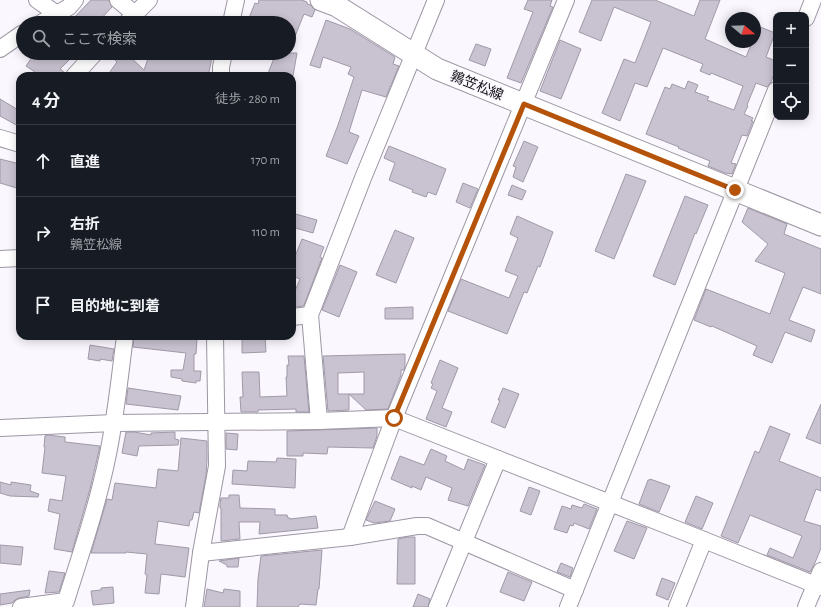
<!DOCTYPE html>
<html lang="ja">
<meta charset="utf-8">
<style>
body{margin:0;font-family:"Alegreya Sans","Noto Sans JP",sans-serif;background:#20242c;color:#f1f3f6}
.controls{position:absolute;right:12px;top:12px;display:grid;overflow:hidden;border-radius:8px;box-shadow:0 2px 10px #0003}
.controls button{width:36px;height:36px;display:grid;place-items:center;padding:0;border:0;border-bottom:1px solid #363941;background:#171b24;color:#f1f3f6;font:20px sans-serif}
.compass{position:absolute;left:725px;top:12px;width:36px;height:36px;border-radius:50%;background:#171b24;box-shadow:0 2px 10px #0003;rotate:109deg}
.stop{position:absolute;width:12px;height:12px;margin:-9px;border:3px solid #b45309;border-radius:50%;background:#fff}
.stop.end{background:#b45309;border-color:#fff;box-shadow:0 1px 4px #0008}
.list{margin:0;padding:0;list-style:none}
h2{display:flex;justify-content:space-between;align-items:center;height:52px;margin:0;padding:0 16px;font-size:17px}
h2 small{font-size:13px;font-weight:400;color:#9ea1a6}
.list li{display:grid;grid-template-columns:26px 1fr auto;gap:12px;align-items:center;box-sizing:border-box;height:72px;padding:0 16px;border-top:1px solid #363941}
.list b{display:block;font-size:15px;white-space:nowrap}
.list p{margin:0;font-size:13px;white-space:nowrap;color:#9ea1a6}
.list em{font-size:13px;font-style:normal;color:#9ea1a6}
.icon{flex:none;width:22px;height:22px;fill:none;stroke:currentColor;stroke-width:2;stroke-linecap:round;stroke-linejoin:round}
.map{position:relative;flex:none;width:821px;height:607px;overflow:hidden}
.search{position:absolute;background:#171b24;box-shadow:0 2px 10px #0003;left:16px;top:16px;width:280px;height:44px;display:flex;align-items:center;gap:10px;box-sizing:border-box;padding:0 14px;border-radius:22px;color:#9ea1a6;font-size:15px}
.panel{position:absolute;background:#171b24;box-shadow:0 2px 10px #0003;left:16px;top:72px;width:280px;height:268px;border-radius:12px}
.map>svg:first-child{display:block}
.building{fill:#c9c2d1;stroke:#a099a8}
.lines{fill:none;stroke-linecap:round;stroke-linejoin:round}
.minor-casing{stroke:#9d96a4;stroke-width:18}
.major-casing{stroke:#9d96a4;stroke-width:23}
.minor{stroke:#fff;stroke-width:16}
.major{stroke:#fff;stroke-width:21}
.route{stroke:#b45309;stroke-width:5}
.labels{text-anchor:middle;stroke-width:3.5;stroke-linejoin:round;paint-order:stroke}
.street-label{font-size:14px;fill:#100d12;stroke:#faf7fe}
</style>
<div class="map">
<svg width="821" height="607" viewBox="0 0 821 607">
<rect width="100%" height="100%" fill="#faf7fe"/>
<g class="building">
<path d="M91,0h18l3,7 -15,16h-28z"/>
<path d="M259,0h43l5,2v2l4,1 4,5 -3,7 -8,-3 -15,37v-28h-42l8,-20 3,1z"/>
<path d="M528,0h24l-2,6 3,1 -32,76 -14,-5 26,-66 -9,-3z"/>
<path d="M592,0h63l39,16 6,-16h20l-15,39 41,18 6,-15h3v-7l3,-9 17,7 -9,24 10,4v8l-5,13 -4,5 -11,-4 -9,22 1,1 -4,8 9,4 -2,3h2l-6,15 -5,-1 -11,28 5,1 -4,10 -7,-1 -17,-7 2,-5 -32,-13 1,-1 -33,-13 19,-47 5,2 2,-5 13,5 3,-8 10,4 -3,7 14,5 -2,3 27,10 9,-24 -32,-13 -1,2 -10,-4 3,-7 -40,-16 -16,39 -12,-4 -15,38 -18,-8 22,-54 11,4 16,-41 -37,-15 -13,34 -22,-9z"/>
<path d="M326,20l24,9 45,28 -2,7 6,2 -13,31 -24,-7 -13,42 10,4 -12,28 -21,-8 12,-31 16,-48 -6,-3 3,-7 -28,-10 -3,11 -10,-3z"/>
<path d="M560,40l21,9 -20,50 -21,-8z"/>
<path d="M476,44l15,5 -6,17 -16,-6z"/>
<path d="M35,53h41l-16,16 5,4v3h-24l-15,-10z"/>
<path d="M108,53h18l18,17 6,-17h61l-1,5h2l-4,18h-101l10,-14z"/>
<path d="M276,53h21l-4,23h-26z"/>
<path d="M0,99l20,12v16l-20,-11z"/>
<path d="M524,141l14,6 -15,35 -10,-5 3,-10 -3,-1z"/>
<path d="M389,146l57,23 -10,26 -8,-3 -2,5 -14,-5 1,-2 -24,-10 6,-17 -11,-5z"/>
<path d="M0,159l20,5v25l-20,-6z"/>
<path d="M626,174l20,7 -32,78 -19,-8z"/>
<path d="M463,183l15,6 -8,19 -14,-6z"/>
<path d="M512,185l14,6 -4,9 -14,-5z"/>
<path d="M685,196l23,9 -12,29 -1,-1 -20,52 -22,-9z"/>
<path d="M748,208l39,16 -3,10 37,15v45l-18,-7 -14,33 26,10 -4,12 -26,-10 -13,31 -19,-8 4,-9 -45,-20 -1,1 -17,-7 12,-31 64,25 15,-41 -30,-12 13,-17 -26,-22z"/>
<path d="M292,213l25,7 -4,13 -21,-6z"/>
<path d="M517,216l36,16 -13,35 -2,-1 -11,27 -3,-1 -17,42 -59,-23 13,-32 48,19 9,-22 -13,-5 13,-33 -8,-4z"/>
<path d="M395,230l19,8 -18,45 -20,-8z"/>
<path d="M302,239l22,8 -4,10 2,1 -18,47 -1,1 -5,1 -6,-3v-6l8,-19 -8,-3v-17h2z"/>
<path d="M340,265l17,7 -18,45 -17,-7z"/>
<path d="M413,307v12h-28v-11z"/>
<path d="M134,336h41l22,3 -1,15h-2v17h7l-1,10h-4v2l-14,-2v-2l-11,-2v-7h12l3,-17 -53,-6z"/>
<path d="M242,336h23l1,16 -24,1z"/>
<path d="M90,345l24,4 -2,12 -12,-2v2l-12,-2z"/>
<path d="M405,354v12l-1,4h-3v5l-13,34 -22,1 -17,-16h15v-22l-26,1v21h11v16l-21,1 -5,-55z"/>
<path d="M288,356h16l5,56h-13v-3l-38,1v2h-17l-1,-15h3l-1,-25h17l1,25 27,-1 -1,-19h1v-12h2z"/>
<path d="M440,360l18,8 -16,40 10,4 -6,15 -20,-8 11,-28 -6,-3 2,-4 -2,-1z"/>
<path d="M128,388l53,8 -3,14 -52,-6z"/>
<path d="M503,388l16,6 -14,34 -14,-6 9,-22h-2z"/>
<path d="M821,404v40l-15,-6z"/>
<path d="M770,426l20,8 -11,27 42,17v13l-5,-2 -12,32 17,5v22l-7,17 -4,7 -43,-17 3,-7 23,10 9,-22 -52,-21 -12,28 -17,-7 34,-85 4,2z"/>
<path d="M377,428v8l-4,12 -45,-1 -1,7 -24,-1v3h-16v-25z"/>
<path d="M126,432h8l17,3v-2l24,-1v7l4,1 -1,5 -39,1 -2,10 -15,-3z"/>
<path d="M226,433l12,1 -1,16 -11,-1z"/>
<path d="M47,435l18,2v5l35,4 -10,43 -18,63 -18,-3 6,-35 -12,-3 2,-12 12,2 4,-25 -24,-3 3,-26h-1l1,-11z"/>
<path d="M181,438l26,3v19l-1,15 -7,38 -5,-1 -2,8h-2l-1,6 -31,-5 -3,23 34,4 -4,29 -24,-3 -2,20 -14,-1 2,-18 -2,-1 2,-20 -21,-2v1h-35l16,-54 5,1 3,-17 41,5 2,-19 20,2z"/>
<path d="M431,449l16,7 -2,5 19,9 4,-11 17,6 -17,41 -20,-6 4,-12 -26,-11 -5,13 -9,-4v2l-21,-9 9,-23 24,9z"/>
<path d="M277,458l19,1 -1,29 -63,-4 1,-14 14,1 1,-10 28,1z"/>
<path d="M650,479l20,7 -11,26 -20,-8 9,-24h2z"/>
<path d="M0,482l11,3v-3l20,3 -1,6 9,3 -1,3 -28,-1 -10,-3z"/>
<path d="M529,487l11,4 -9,24 -11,-4z"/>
<path d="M229,495h10l1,13 35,1v6h12l1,3h2v1l26,-3 2,12 -59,6 1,-12h-21l1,17 -19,2v-33h-1v-4l1,-6h8z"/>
<path d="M696,496l17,7 -11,26 -17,-7z"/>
<path d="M375,501l20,8 -5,12 -16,2 -8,-3z"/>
<path d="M584,504l13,5 -8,20 -15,-6 -1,3 -3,-1 -3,8 -13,-4 8,-23 9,3 1,-4 10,3z"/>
<path d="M627,521l20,7 -13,31 -20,-8z"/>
<path d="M407,537h8v47h-18l1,-45z"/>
<path d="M0,545l23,2 -2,18 -21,-2z"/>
<path d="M322,550l-3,39h-1l-2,16 -16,-1 -2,3h-41l1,-28 3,-23z"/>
<path d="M239,558l-1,9h-11v-2l-8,-4z"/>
<path d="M561,563l12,5 -3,9 -13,-5z"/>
<path d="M49,571l16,2 -6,19 -14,1z"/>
<path d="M508,572l24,10 -8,19 -24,-9z"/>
<path d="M662,578l13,5 -7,17 -12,-5z"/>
<path d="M113,587l1,16 -21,2 -2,-14 10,-1v-2z"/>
<path d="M207,589l16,4 1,-4 16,2v16h-36z"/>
<path d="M30,590l-1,6 -10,2 -4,2 -3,3 -12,2v-11z"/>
<path d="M418,594l12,5 -2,8h-15z"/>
</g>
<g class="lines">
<g class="minor-casing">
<g id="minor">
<path d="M37,0l20,14"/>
<path d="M118,0l17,14"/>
<path d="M806,18l7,-18"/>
<path d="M41,23l28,-16 6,-7"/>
<path d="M126,23l23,-23"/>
<path d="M231,23l5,-23"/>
<path d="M0,49l23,-16"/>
<path d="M74,76l21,-23"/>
<path d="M221,76v-9l3,-14"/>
<path d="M0,138l20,6"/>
<path d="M0,259l20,-1"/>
<path d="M292,317l18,-2"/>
<path d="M319,421l-9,-106 53,-137 73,-178"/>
<path d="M0,428l114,-5 205,-2 75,-3 310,122 117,47"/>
<path d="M350,537l44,-119 172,-418"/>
<path d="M201,553l149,-16 67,-11h10l148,64"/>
<path d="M21,607l45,-6c15,-48 32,-97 42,-147 8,-39 12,-79 17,-118"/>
<path d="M194,607l7,-54 16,-87 -2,-130"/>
<path d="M437,607l61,-148"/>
<path d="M568,607l208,-517"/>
<path d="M677,607l27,-67"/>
<path d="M806,607l15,-36"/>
</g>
</g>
<g class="major-casing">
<path id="major" d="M321,0l16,6 100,63 384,156"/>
</g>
<use href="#minor" class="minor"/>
<use href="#major" class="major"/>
</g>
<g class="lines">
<path class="route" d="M394,418l130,-314 211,86"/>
</g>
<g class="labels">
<g class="street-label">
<text transform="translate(477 85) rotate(22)" y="5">鶉笠松線</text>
</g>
</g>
</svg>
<div class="controls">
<button>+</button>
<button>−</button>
<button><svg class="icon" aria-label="locate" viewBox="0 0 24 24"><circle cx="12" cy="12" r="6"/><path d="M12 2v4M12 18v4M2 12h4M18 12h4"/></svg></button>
</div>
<svg class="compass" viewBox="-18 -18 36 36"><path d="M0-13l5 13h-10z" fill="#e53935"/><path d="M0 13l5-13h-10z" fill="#9ea1a6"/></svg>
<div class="stop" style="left:394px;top:418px"></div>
<div class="stop end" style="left:735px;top:190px"></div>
<div class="search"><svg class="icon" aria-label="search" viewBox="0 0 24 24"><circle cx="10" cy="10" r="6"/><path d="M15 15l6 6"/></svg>ここで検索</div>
<section class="panel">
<h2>4 分<small>徒歩 · 280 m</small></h2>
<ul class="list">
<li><svg class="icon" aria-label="ahead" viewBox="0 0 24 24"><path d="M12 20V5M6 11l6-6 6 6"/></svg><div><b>直進</b></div><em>170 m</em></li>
<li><svg class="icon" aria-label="right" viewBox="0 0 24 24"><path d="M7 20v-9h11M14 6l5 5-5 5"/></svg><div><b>右折</b><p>鶉笠松線</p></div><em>110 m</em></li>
<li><svg class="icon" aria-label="arrive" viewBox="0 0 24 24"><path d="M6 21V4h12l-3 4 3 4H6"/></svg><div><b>目的地に到着</b></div></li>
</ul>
</section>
</div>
